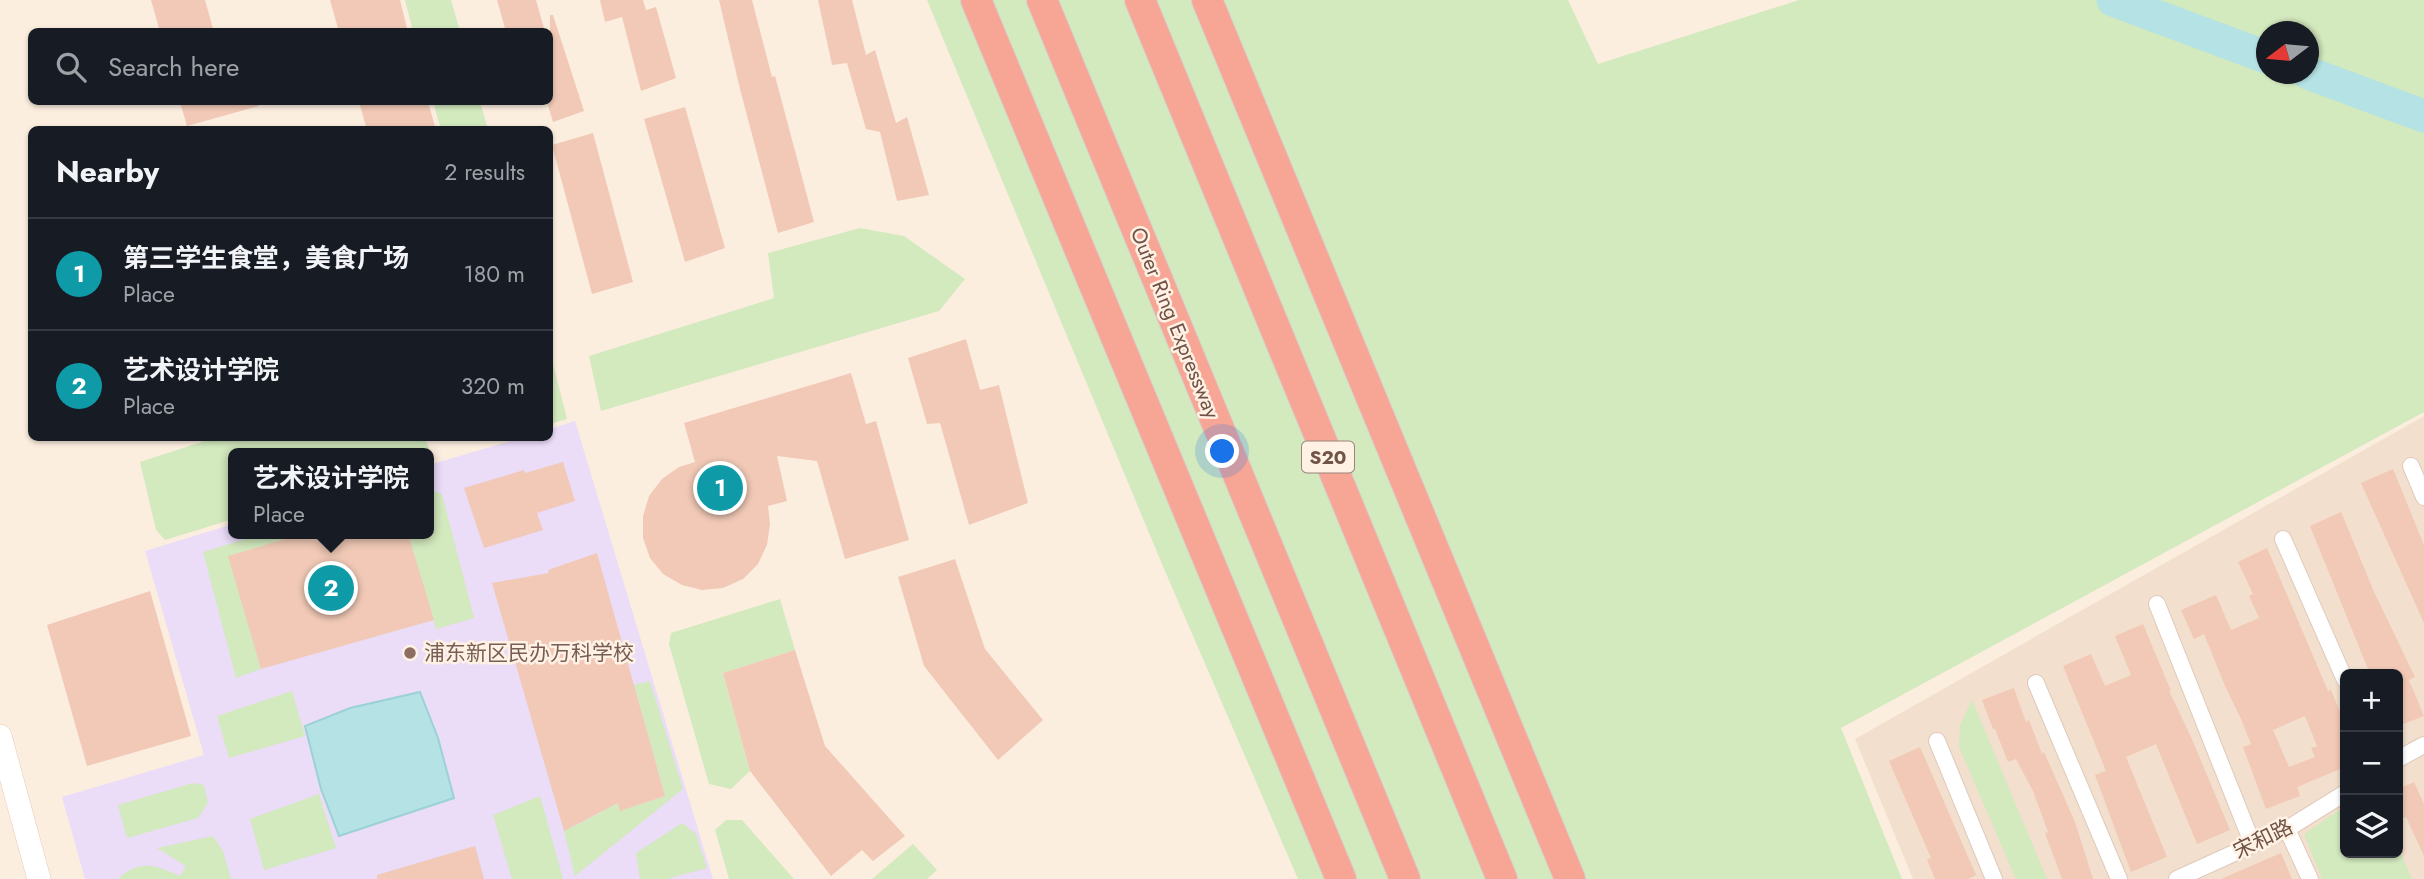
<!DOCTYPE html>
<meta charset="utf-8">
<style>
body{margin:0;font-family:Jost,"Noto Sans SC",sans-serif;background:#242831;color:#f1f3f6}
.controls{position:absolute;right:21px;bottom:21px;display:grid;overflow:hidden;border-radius:10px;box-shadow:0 2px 5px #0004}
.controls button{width:63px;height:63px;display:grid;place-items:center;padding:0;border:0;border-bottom:2px solid #363941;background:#171b24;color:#f1f3f6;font:35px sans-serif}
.compass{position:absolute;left:2256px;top:21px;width:63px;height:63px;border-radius:50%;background:#171b24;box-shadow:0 2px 5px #0004;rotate:254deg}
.you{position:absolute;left:1223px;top:452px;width:24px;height:24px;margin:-18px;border:5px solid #fff;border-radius:50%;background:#1a73e8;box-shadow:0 0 0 10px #1a73e833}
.badge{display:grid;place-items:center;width:46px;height:46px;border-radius:50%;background:#d93025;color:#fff;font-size:23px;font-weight:700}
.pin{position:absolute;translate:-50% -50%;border:4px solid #fff;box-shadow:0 2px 7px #0006}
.popup{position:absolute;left:228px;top:448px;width:206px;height:91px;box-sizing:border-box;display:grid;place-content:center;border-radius:10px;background:#171b24;filter:drop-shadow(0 2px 5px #0005);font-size:23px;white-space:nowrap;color:#9ea1a6}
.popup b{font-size:26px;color:#f1f3f6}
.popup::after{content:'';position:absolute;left:50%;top:100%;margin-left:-14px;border:14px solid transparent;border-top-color:#171b24}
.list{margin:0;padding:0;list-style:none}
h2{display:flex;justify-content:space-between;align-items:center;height:91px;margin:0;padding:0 28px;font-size:30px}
h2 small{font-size:23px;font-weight:400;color:#9ea1a6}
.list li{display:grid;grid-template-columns:46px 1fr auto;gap:21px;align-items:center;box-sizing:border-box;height:112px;padding:0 28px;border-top:2px solid #363941}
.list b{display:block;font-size:26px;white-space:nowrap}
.list p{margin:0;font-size:23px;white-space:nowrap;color:#9ea1a6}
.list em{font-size:23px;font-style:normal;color:#9ea1a6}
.icon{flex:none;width:38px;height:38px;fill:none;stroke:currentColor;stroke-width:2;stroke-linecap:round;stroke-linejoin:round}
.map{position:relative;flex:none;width:2424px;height:879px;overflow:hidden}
.search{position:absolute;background:#171b24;box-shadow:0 2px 5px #0004;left:28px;top:28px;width:525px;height:77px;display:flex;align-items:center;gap:18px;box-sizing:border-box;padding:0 24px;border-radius:10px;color:#9ea1a6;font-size:26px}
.panel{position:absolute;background:#171b24;box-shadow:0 2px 5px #0004;left:28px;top:126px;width:525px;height:315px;border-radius:10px}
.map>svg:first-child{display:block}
.residential{fill:#f3dfcd;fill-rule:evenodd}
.education{fill:#ebdcf8}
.green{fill:#d3e9be;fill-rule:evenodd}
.water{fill:#b4e2e5;stroke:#9ad2d6;stroke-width:2}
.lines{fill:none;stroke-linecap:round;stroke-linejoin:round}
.river{stroke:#b4e2e5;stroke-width:33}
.building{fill:#f1c9b6;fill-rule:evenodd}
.minor-casing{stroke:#dfc9bb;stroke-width:18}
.secondary-casing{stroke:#e6ccbb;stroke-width:24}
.motorway-casing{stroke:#d7cfcb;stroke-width:32}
.minor{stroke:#fff;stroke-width:16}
.secondary{stroke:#fff;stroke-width:23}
.motorway{stroke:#f7a695;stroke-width:30}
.education-dot{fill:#8d6e63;stroke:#fff2e4;stroke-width:2.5}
.labels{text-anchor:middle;stroke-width:5;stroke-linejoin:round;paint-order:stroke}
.shield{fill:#fff2e4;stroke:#9c8376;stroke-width:2}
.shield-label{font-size:19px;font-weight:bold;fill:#715347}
.street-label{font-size:21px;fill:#715347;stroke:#fff2e4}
.education-label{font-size:21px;fill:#785e54;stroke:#fff2e4;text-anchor:start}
</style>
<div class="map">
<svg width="2424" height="879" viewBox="0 0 2424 879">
<rect width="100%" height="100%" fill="#fceedf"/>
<path class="residential" d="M2424,416v463h-511l-58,-140zM2345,674h53v179h-53z"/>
<path class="education" d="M575,421l138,458h-628l-23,-82 142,-42 -59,-204 88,-27v10h196v-69l92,-27h29v-9z"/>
<g class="green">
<path d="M405,0h46l9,31h-47z"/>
<path d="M927,0h641l30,64 201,-64h625v412l-583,316 61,151h-604l-136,-315zM2266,32h42v42h-42z"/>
<path d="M433,102h47l8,27h-47z"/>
<path d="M860,228l44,8 61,43 -26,32 -338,100 -12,-55 185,-58 -6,-45z"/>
<path d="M550,352l17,67 -17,5z"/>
<path d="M214,438h211l8,20 -4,1v-6h-196v66l-68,21 -9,-10 -16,-68z"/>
<path d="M429,489l13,5 32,124 -38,11 -29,-95h22z"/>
<path d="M262,534h40l-73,23 32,112 -25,9 -33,-126z"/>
<path d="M780,599l15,51 -72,23 27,98 -19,18 -22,-5 -40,-140 2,-11z"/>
<path d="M650,681l33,108 -108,87 -11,-45 38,-19 -4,-19 15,-4 7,22 45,-15 -31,-111z"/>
<path d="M292,691l13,45 -76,22 -12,-42z"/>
<path d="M1972,700l75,179h-31l-57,-132 1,-22z"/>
<path d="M193,783l11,2 4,18 -10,15 -71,20 -9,-33z"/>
<path d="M319,794l17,54 -72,22 -14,-51z"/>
<path d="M540,796l23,83h-51l-19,-64z"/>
<path d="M2345,806v47h53v-7l14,33h-90l-18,-45z"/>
<path d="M726,820h16l52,59h-65l-14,-49z"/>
<path d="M682,823l14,11 11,34 -40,11h-27l-4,-26z"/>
<path d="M213,836l10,15 8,28h-113c21,-20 38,-14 62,-3l6,-10 -29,-18z"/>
<path d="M913,844l24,26 -10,9h-55z"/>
</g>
<path class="water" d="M420,692l18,46 16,60 -115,38 -18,-47 -16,-63 45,-18z"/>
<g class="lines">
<g class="river">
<path d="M2113,0l153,57"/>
<path d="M2308,73l116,43"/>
</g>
</g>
<g class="building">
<path d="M151,0h54l9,32h-54z"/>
<path d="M330,0h70l8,32h-69z"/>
<path d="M497,0h39l9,32h-39z"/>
<path d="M600,0h43l3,10 10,-3 20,71 -35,13 -19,-74 -17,5z"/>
<path d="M719,0h33l20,77 3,-1 39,146 -36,11 -38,-144z"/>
<path d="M818,0h34l14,55 9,-5 21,73 11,-6 22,78 -32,6 -17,-69 -14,-3 -19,-66 -15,2z"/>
<path d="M550,15h3l31,96 -31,11 -6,-20h3z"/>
<path d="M180,102h78l1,4 -72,20z"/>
<path d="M359,102h69l8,28h-69z"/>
<path d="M685,107l40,141 -40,14 -41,-143z"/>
<path d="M593,133l40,149 -41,12 -40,-149z"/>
<path d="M966,339l14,51 19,-5 29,118 -59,22 -29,-102 -13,1 -19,-66z"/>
<path d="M851,373l15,51 10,-3 33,119 -64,19 -28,-98 -40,-5 10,45 -19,5 2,18 -3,21 -9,19 -15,15 -20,9 -21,2 -20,-5 -19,-11 -13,-16 -7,-20v-22l6,-20 13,-17 17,-12 16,-5 -11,-39z"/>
<path d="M563,462l12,39 -38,12 6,17 -59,18 -20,-60 60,-18 1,3z"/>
<path d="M2393,469l31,76v78l-63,-140z"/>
<path d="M2341,512l33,80 41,85 -6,3 15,36 -26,10v-52h-28l-60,-148z"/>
<path d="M302,534h106l26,86 -173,49 -33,-113z"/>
<path d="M2267,548l61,143 3,-1 14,34v43l-48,20 3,9 -34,13 -23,-62 8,-3 -10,-25 -16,-33 -21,-52 -10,5 -13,-29 35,-15 15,35 28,-12 -10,-22 4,-2 -15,-32zM2305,716l12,30 -6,2 4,9 -26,10 -16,-37z"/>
<path d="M597,553l68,243 -45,15 -2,-8 -54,28 -72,-248 57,-10 -1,-3z"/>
<path d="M955,559l30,90 58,71 -45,40 -74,-94 -26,-89z"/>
<path d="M150,591l41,145 -104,30 -40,-141z"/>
<path d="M2143,624l28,67h-2l22,46 39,93 -33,14 -41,-100 -30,13 41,100 -36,15 -36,-97 11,-4 -43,-105 28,-12 14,32 26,-11 -16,-39z"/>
<path d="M795,650l30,96 80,90 -32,25 -11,-11 -31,26 -81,-105 -27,-98z"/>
<path d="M2014,688l12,34 3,-2 13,34 2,-2 31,70 18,57h-31l-17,-46 3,-1 -15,-41 -17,-32 -8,3 -13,-33h-2l-11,-29z"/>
<path d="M1920,747l56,128 -8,4h-33l-8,-19 4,-2 -42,-97z"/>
<path d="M2414,782l10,22v52l-18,-39 -5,2 -3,-8v-22z"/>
<path d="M475,846l9,33h-107v-4z"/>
<path d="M2281,853l11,26h-71z"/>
</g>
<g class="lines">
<g class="minor-casing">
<g id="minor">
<path d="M2411,466l13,31"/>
<path d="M2283,539l62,141"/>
<path d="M2157,604l96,241"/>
<path d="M2036,683l83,196"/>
<path d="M1937,741l57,138"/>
<path d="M2398,759l26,-14"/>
<path d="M2287,829l23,50"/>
<path d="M2177,879l110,-50 58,-36"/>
</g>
</g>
<g class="secondary-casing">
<path id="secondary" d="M0,736l39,143"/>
</g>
<g class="motorway-casing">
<g id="motorway">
<path d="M976,0l365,879"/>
<path d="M1042,0l363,879"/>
<path d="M1140,0l362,879"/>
<path d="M1207,0l363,879"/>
</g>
</g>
<use href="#minor" class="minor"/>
<use href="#secondary" class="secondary"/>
<use href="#motorway" class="motorway"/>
</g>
<circle class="education-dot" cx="410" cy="653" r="7"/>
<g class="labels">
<rect class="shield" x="1302" y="441.5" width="52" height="31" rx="5"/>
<g class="shield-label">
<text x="1328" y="464">S20</text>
</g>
<g class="street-label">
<text transform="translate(1175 323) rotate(68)" y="7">Outer Ring Expressway</text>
<text transform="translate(2263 839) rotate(-26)" y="7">宋和路</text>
</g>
<g class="education-label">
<text x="424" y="660">浦东新区民办万科学校</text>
</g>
</g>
</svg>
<div class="controls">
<button>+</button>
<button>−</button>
<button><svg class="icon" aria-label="layers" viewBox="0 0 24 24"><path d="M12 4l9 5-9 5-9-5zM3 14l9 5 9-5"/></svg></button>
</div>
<svg class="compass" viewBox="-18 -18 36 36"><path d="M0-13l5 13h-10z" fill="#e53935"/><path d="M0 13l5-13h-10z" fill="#9ea1a6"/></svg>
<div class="you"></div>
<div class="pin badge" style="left:720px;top:488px;background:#0f9aa8">1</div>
<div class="pin badge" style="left:331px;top:588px;background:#0f9aa8">2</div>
<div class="popup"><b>艺术设计学院</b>Place</div>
<div class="search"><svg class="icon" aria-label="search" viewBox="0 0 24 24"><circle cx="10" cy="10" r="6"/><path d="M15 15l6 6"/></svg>Search here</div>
<section class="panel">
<h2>Nearby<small>2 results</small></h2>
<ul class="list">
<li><span class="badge" style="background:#0f9aa8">1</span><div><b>第三学生食堂，美食广场</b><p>Place</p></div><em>180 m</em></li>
<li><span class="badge" style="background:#0f9aa8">2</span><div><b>艺术设计学院</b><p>Place</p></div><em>320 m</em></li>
</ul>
</section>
</div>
